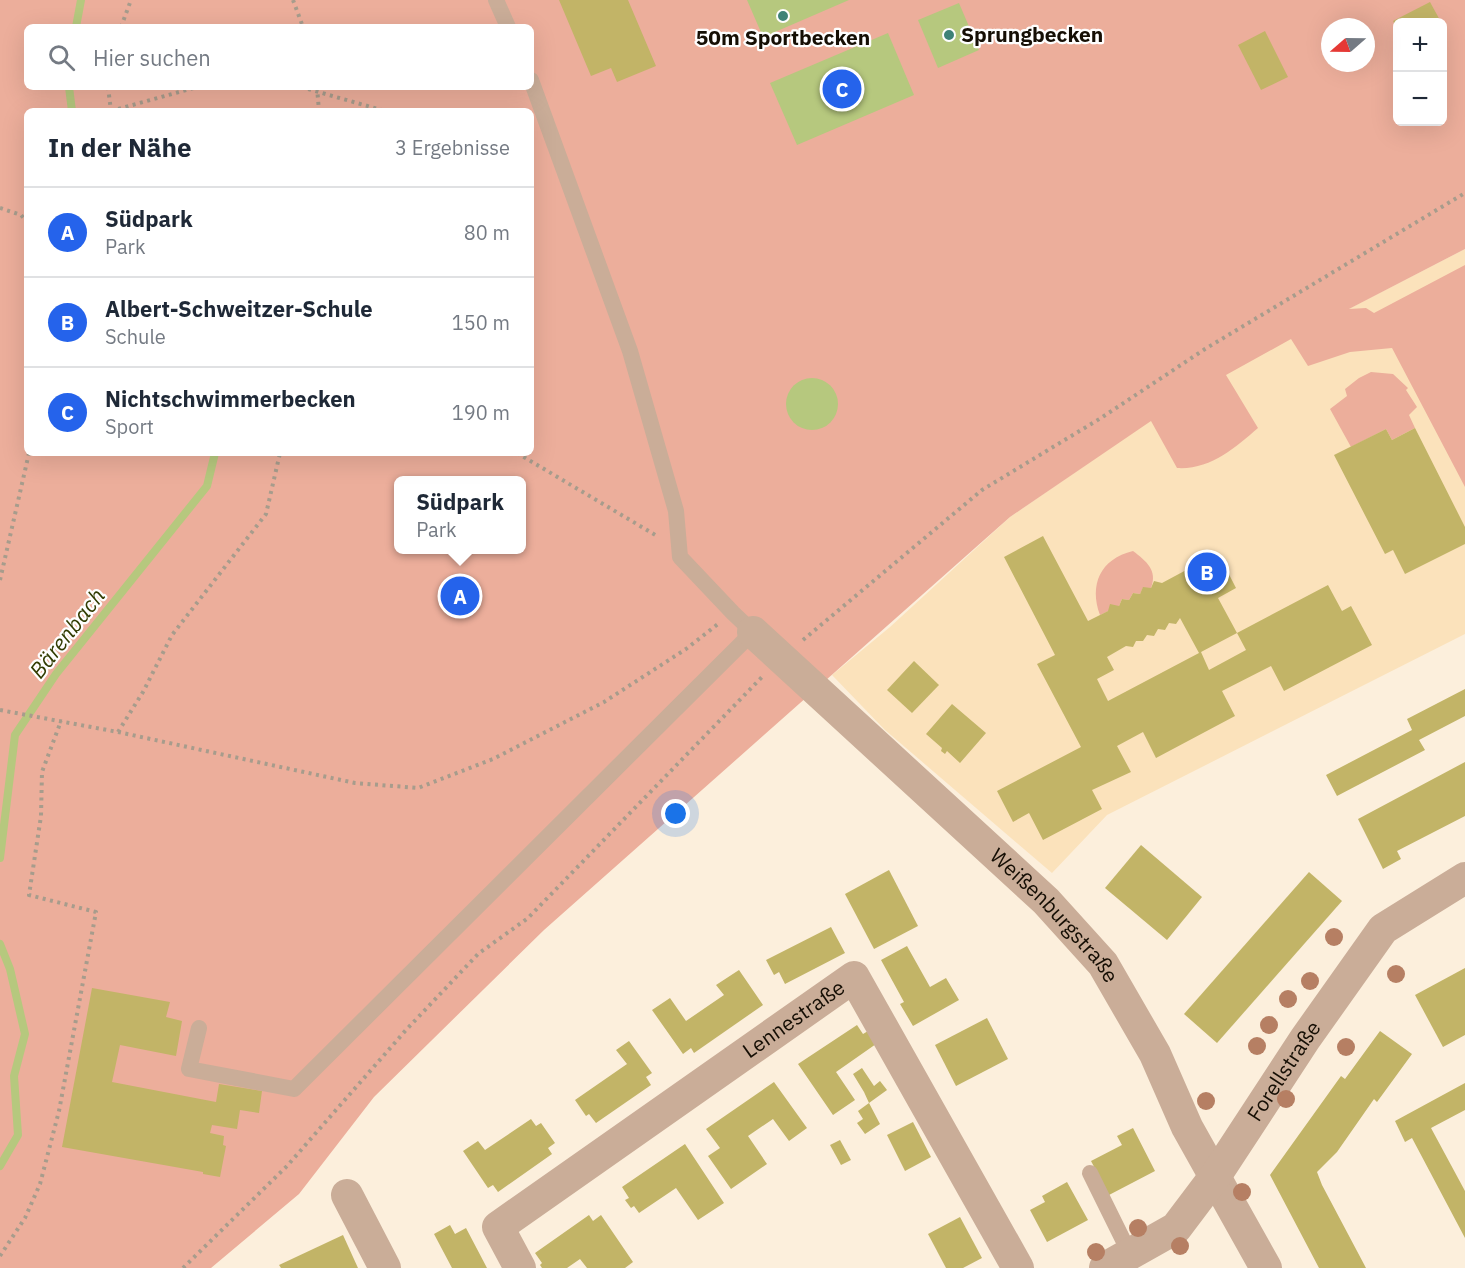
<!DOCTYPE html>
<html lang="de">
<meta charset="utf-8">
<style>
body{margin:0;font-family:"IBM Plex Sans",sans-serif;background:#f2f2f3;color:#1f2937}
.controls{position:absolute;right:18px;top:18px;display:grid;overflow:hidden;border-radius:9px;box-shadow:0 6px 24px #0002}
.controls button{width:54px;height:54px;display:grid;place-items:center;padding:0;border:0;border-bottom:2px solid #e0e1e3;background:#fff;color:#1f2937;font:30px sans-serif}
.compass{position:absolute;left:1321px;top:18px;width:54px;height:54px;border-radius:50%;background:#fff;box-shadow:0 6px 24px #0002;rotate:250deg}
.you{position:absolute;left:676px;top:814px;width:21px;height:21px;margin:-15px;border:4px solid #fff;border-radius:50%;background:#1a73e8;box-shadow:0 0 0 9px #1a73e833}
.badge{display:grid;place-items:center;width:39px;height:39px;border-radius:50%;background:#2563eb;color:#fff;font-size:20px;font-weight:700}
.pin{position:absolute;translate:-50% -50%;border:3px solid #fff;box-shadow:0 2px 6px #0006}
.popup{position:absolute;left:394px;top:476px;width:132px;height:78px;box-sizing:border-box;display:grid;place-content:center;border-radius:9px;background:#fff;filter:drop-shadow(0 2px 4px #0005);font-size:20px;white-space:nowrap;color:#747a83}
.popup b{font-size:22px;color:#1f2937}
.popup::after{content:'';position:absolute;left:50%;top:100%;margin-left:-12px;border:12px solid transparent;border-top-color:#fff}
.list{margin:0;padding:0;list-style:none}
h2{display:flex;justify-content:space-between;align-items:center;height:78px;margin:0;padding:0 24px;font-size:26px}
h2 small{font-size:20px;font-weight:400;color:#747a83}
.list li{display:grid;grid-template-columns:39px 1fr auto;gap:18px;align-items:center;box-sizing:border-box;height:90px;padding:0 24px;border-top:2px solid #e0e1e3}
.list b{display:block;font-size:22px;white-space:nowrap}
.list p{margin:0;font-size:20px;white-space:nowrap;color:#747a83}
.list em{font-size:20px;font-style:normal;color:#747a83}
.icon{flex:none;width:33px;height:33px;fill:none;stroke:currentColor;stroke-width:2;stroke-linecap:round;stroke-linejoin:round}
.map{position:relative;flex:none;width:1465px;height:1268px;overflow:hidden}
.search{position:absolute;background:#fff;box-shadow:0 6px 24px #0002;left:24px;top:24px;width:510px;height:66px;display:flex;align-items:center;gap:15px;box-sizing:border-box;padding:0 21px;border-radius:9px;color:#747a83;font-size:22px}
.panel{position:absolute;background:#fff;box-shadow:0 6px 24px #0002;left:24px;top:108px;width:510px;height:348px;border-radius:9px}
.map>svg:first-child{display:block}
.built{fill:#fbe2bb}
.green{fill:#ecae9b;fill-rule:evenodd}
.water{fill:#b6c87e}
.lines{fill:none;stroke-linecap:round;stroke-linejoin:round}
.stream{stroke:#b6c87e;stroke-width:8}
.building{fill:#c2b467;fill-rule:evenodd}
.path{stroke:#a79c8c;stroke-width:4;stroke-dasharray:3 4.5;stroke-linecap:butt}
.lane{stroke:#caad98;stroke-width:16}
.street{stroke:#caad98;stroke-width:32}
.tree{fill:#b67f63}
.poi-dot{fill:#3e8277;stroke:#fefefe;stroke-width:2}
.labels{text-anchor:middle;stroke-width:4.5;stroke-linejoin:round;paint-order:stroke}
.poi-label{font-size:21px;font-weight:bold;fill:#150e04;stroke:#fefefe;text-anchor:start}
.street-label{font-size:21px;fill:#150e04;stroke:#fefefe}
.water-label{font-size:22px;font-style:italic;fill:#323c02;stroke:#fefefe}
</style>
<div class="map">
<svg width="1465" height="1268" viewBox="0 0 1465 1268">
<rect width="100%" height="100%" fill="#fcefdc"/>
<path class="built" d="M1465,249v385l-358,181 -55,58 -167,-143 -53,-55 58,-48 120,-110 141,-97 104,-63z"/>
<g class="green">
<path d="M0,0h1465v249l-116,60 17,-1 8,5 91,-48v222l-73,-139 -42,4 -42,14 -17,-27 -65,36 32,53c-23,20 -48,42 -81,40l-26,-47 -141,96 -466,413 -170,167 -75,97 -88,74h-211zM1398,22h44v100h-44zM27,27h504v60h-504zM1330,27h36v36h-36zM27,111h504v342h-504zM398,480h124v70h-124z"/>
<path d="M1371,372l22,2 15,14 -2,2 11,17 -8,8 6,13 -23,12 -6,-11 -35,18 -21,-38 17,-13 -2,-7 14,-11z"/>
<path d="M1133,551c13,10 25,19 18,37h-8l-3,6 -7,-1 -4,7 -7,-1 -3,7 -19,9c-11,-30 0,-56 33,-64z"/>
</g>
<g class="water">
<path d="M747,0h102l-74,32 2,5 -4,2 -3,-6 -7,4z"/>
<path d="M959,3l20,47 -41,18 -20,-48z"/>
<path d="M888,33l26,62 -117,50 -27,-62z"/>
<circle cx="812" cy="404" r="26"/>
</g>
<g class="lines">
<g class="stream">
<path d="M76,27l5,-27"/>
<path d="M69,87l3,24"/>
<path d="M0,858l15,-123 41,-61 151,-188 8,-33"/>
<path d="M0,944l10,25 15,65 -11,42 4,59 -18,31"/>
</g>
</g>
<g class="building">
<path d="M559,0h69l28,66 -39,16 -6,-14 -20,8z"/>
<path d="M1430,2l11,20h-43v8l-5,-9z"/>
<path d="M1265,31l23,46 -27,13 -23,-45z"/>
<path d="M1415,428l50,99v17l-60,30 -12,-24 -8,4 -51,-99 52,-26 6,11z"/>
<path d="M1043,536l45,85 20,-10 2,-7 9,2 3,-7 7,1 4,-7 7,1 3,-7 8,1 3,-7 8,2 56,-30 18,35 -18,10 19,35 -36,19 8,18 37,-20 -9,-17 91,-48 14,26 9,-5 21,39 -88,46 -13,-25 -49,25 13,25 -79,42 -13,-26 -26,14 14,26 -39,18 10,19 -59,31 -14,-27 -16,9 -16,-31 84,-44 -44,-83 18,-9 -51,-98zM1180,618l19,35 -91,48 -11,-22 17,-9 -7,-13 19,-11 7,1 3,-6h7l4,-6 7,1 4,-7 7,1 4,-7 7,1z"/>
<path d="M914,661l25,24 -27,28 -25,-23z"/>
<path d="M1465,689v27l-46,24 6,10 -88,46 -11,-21 86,-45 -5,-11z"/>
<path d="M952,704l34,29 -26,30 -13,-12 -2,3 -4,-3 1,-3 -16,-14z"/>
<path d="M1465,762v54l-68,35 4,8 -18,10 -25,-50z"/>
<path d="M1141,845l61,52 -35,43 -62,-52z"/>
<path d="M889,870l29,56 -44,23 -29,-55z"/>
<path d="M1309,872l33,29 -125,142 -33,-29z"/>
<path d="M831,927l14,26 -60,31 -6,-12 -5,3 -8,-15z"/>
<path d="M907,946l23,41 16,-9 13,22 -46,26 -13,-22 4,-2 -23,-42z"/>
<path d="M1465,968v67l-22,12 -28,-52z"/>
<path d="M739,970l24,35 -69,48 -3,-5 -8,6 -31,-44 18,-12 16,23 38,-26 -8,-10z"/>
<path d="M92,988l78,14 -4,15 16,4 -6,35 -56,-11 -8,37 104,20 3,-18 43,7 -3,22 -19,-3 -3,19 -25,-4 -2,8 14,3 -1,9 3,1 -6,31 -17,-3v-2l-141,-25z"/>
<path d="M987,1018l21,41 -52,27 -21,-41z"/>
<path d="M857,1025l6,9 5,-3 8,13 -40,28 19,28 -22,15 -35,-51z"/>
<path d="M1380,1031l32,23 -35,48 -3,-3 -37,53 -20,20 5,13 44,83h-47l-49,-93 71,-99 4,3z"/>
<path d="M629,1041l23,32 -6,4 5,8 -55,38 -7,-9 -3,2 -11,-16 52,-36 -11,-14z"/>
<path d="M862,1068l12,18 6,-5 7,9 -18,13 -5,-11 -11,-18z"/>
<path d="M774,1082l33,46 -18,13 -16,-22 -25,17 19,28 -36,25 -23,-33 12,-8 -14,-19z"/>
<path d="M1465,1083v27l-34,18 34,63v47l-53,-100 -7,4 -10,-21z"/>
<path d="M869,1103l11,21 -15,10 -8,-11 6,-4 -5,-8z"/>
<path d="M531,1119l5,7 5,-3 14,20 -7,5 4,6 -54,38 -5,-7 -5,3 -25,-37 15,-10 7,9z"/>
<path d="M913,1122l18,35 -26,14 -18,-36z"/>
<path d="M1133,1128l22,43 -46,24 -18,-34 31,-16 -5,-9z"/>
<path d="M840,1140l11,20 -10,5 -11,-20z"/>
<path d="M685,1144l39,59 -26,17 -22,-32 -37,25 -5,-7 -3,2 -6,-8 4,-2 -7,-11z"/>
<path d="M1067,1182l21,38 -41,22 -17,-32 15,-8 -3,-6z"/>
<path d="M589,1215l4,6 8,-6 32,47 -8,6h-38l-7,-9 -13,9h-25l-2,-3 2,-2 -7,-10z"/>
<path d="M960,1217l22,41 -19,10h-17l-18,-34z"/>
<path d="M450,1225l5,9 11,-6 21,40h-35l-18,-34z"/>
<path d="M343,1235l15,33h-77l-2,-3z"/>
</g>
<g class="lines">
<g class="path">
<path d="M293,0l10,27"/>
<path d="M121,27l10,-27"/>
<path d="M108,87l3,24"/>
<path d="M301,87l84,24"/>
<path d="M317,87l2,24"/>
<path d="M111,111l86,-24"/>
<path d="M0,208l21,7 6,7"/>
<path d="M517,453l140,83"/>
<path d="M0,580l29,-127"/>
<path d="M803,640l179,-150 119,-72 104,-69 260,-156"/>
<path d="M0,710l118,22 237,51 63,5 75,-29 111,-57 82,-53 32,-25"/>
<path d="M118,732l25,-40 29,-57 94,-121 14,-61"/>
<path d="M0,1256l25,-38 15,-34 19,-73 37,-199 -67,-17 12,-79 1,-44 19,-51"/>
<path d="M183,1268l104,-102 119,-136 72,-76 50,-36 234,-241"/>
</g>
<g class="lane">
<path d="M496,0l12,27"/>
<path d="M199,1028l-10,41 105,20 459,-457 -20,-19 -53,-56 -4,-46 -46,-160 -99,-271"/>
<path d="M1090,1173l40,81"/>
</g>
<g class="street">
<path id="s1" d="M753,632l293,269 57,63 52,90 32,73 79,141"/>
<path d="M347,1195l38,73"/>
<path id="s2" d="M520,1268l-22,-41 356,-250 164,291"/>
<path id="s3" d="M1105,1268l71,-40 40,-53 89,-136 78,-110 82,-51"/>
</g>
</g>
<g class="tree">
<circle cx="1334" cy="937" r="9"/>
<circle cx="1396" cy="974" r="9"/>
<circle cx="1310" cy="981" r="9"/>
<circle cx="1288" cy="999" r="9"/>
<circle cx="1269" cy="1025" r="9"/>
<circle cx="1257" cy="1046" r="9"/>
<circle cx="1346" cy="1047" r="9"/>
<circle cx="1286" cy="1099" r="9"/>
<circle cx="1206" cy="1101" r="9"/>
<circle cx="1242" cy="1192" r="9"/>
<circle cx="1138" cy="1228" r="9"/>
<circle cx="1180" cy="1246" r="9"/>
<circle cx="1096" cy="1252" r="9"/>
</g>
<g class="poi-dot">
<circle cx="783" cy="16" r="6"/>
<circle cx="949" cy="35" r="6"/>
</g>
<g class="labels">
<g class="poi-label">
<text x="961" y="42">Sprungbecken</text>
<text x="783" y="45" text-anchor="middle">50m Sportbecken</text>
</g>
<g class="street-label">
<text dy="7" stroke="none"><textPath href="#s1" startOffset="414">Weißenburgstraße</textPath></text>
<text dy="7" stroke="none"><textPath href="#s2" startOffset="408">Lennestraße</textPath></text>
<text dy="7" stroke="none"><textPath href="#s3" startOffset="272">Forellstraße</textPath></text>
</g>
<g class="water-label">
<text transform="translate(67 633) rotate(-52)" y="8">Bärenbach</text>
</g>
</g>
</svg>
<div class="controls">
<button>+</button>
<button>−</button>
</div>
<svg class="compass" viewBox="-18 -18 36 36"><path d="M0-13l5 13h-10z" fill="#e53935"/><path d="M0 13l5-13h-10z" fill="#747a83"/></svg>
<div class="you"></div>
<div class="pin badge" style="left:460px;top:596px">A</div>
<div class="popup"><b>Südpark</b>Park</div>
<div class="pin badge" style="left:1207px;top:572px">B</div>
<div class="pin badge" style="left:842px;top:89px">C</div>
<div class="search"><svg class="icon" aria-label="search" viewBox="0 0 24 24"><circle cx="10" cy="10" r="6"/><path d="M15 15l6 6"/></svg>Hier suchen</div>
<section class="panel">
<h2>In der Nähe<small>3 Ergebnisse</small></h2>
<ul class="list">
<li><span class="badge">A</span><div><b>Südpark</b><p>Park</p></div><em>80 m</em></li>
<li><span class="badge">B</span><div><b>Albert-Schweitzer-Schule</b><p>Schule</p></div><em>150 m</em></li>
<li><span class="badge">C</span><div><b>Nichtschwimmerbecken</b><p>Sport</p></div><em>190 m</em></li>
</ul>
</section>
</div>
